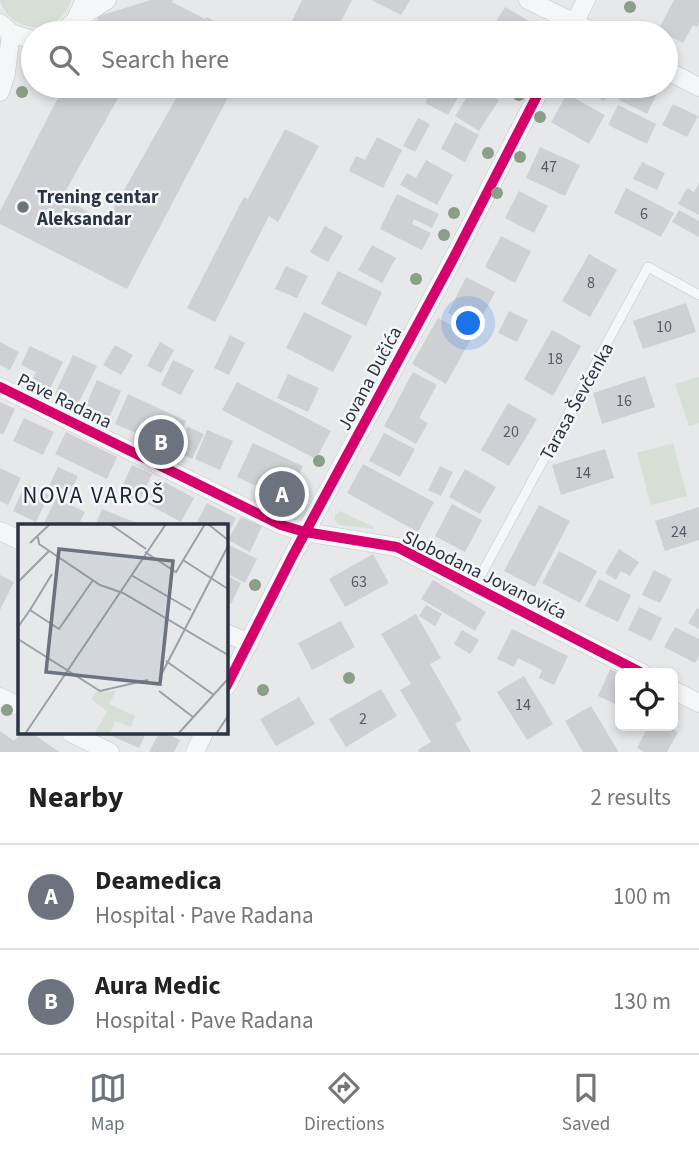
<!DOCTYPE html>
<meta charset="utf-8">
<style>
body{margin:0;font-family:"Source Sans 3",sans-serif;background:#f2f2f2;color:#222}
.controls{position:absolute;right:21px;bottom:21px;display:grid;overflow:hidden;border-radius:10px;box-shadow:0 4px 10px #0003}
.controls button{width:63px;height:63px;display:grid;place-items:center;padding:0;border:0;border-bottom:2px solid #e0e0e0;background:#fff;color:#222;font:35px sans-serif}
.you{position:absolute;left:469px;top:324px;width:24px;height:24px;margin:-18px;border:5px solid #fff;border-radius:50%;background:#1a73e8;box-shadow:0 0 0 10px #1a73e833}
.badge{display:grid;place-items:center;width:46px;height:46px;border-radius:50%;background:#6c737f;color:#fff;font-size:23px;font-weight:700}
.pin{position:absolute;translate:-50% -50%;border:4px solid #fff;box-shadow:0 2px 7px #0006}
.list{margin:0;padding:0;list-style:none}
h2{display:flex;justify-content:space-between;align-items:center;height:91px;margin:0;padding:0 28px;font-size:30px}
h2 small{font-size:23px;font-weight:400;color:#767676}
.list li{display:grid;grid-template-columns:46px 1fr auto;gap:21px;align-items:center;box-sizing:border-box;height:105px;padding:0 28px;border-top:2px solid #e0e0e0}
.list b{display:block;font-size:26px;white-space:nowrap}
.list p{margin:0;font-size:23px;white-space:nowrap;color:#767676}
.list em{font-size:23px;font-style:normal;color:#767676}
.icon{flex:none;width:38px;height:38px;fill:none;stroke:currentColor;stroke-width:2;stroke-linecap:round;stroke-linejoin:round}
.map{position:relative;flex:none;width:699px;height:752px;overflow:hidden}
.search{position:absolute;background:#fff;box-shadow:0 4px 10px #0003;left:21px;right:21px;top:21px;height:77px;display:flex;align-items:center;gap:18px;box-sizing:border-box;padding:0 24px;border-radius:38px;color:#767676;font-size:26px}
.sheet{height:301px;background:#fff}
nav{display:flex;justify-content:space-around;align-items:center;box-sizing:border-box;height:98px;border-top:2px solid #e0e0e0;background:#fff;font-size:19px;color:#767676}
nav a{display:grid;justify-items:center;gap:4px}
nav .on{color:#6c737f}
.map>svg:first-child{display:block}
.green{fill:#d6ded6}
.building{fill:#ced0d3}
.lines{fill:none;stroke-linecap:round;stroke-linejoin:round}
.lane-casing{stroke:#c4c6c8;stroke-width:10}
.street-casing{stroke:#c4c6c8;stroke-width:19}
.lane{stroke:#f5f6f7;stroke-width:9}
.street{stroke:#f5f6f7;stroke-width:18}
.cycleway-casing{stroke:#f4f6f9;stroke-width:15}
.cycleway{stroke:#d6006c;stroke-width:10}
.tree{fill:#8a9e88}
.poi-dot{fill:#6c737f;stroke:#f4f6f9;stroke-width:2.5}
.labels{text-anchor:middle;stroke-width:5;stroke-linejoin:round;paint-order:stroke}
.number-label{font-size:16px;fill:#545c69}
.poi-label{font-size:19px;font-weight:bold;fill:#2b3445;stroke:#f4f6f9;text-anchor:start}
.street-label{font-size:19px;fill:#2b3445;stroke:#f4f6f9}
.quarter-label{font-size:23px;letter-spacing:2px;fill:#1d2536;stroke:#f4f6f9}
.inset-road{fill:none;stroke:#9ba0a8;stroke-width:2}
.view{fill:#6c737f;fill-opacity:0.15;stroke:#6c737f;stroke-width:3.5}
.inset-edge{fill:none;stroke:#2b3445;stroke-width:3.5}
</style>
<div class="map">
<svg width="699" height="752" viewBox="0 0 699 752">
<rect width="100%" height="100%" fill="#e6e8ea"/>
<g class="green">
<path d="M0,0h71c-11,36 -60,36 -71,0z"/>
<path d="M699,377v46l-10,3 -14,-42z"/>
<path d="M673,443l14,53 -36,9 -14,-52z"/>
<path d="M340,511l34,16v2l-35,-4 -4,-5v-5z"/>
</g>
<g class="building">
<path d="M151,0h22l-1,2 33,17 2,-2 7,4 4,12h-127l8,-17z"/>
<path d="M302,0h50l-15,29 9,4h-60z"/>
<path d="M371,0h39l-9,15z"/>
<path d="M674,0h25v23l-2,4 -4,-2 -10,18 -25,-13z"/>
<path d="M505,7l34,20 -4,6h-46z"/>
<path d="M64,86h61l-63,111 44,25 77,-136h51l-107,203 -127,-65v-13z"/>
<path d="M435,86h15l11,6 -13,23 -23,-12z"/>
<path d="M474,86l25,14 -20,31 -24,-15z"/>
<path d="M576,86h36l-8,15z"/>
<path d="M626,86h27l6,3 -12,25 -28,-14z"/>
<path d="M567,94l38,21 -16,29 -38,-22z"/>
<path d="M673,104l25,12 -11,21 -25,-12z"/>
<path d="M618,105l38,19 -9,20 -39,-19z"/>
<path d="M418,118l12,6 -15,28 -12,-6z"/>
<path d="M455,122l24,13 -14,27 -24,-13z"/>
<path d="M285,129l34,17 -41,76 -9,-6 -54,106 -28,-14 57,-111 4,2z"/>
<path d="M377,137l25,13 -19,38 -34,-17 7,-15 9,4z"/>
<path d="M540,147l40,18 -15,31 -39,-18z"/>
<path d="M426,160l27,15 -16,30 -37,-20 7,-12 9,5z"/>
<path d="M642,162l23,11 -8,17 -24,-11z"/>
<path d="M699,183v32l-21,-11 9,-16 7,4z"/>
<path d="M626,188l48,25 -13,24 -47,-24z"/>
<path d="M519,191l29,15 -14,27 -29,-15z"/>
<path d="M397,194l42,20 -7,14 -18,-9 -2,5 19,9 -9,17 -42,-21z"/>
<path d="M679,210l20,11v16l-27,-15z"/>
<path d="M325,226l18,10 -15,26 -18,-10z"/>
<path d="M501,236l30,15 -16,32 -30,-16z"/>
<path d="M372,245l24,13 -14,25 -24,-13z"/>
<path d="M589,254l28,16 -27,47 -28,-16z"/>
<path d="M286,266l22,10 -11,22 -22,-9z"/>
<path d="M338,271l44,21 -16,34 -45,-22z"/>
<path d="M466,277l29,15 -19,36 -28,-15z"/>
<path d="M686,303l10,29 -53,17 -10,-28z"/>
<path d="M509,311l19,9 -11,22 -19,-9z"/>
<path d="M304,312l48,24 -19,36 -47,-24z"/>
<path d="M438,318l34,19 -26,47 -34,-20z"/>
<path d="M552,330l29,16 -28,50 -29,-17z"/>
<path d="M230,335l15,8 -16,32 -15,-7z"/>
<path d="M0,342l19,10 -9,18 -10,-5z"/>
<path d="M160,342l14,8 -13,23 -14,-7z"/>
<path d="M115,345l18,10 -12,20 -18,-10z"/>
<path d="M30,346l33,16 -14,29 -18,-8 5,-11 -15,-7z"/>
<path d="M73,355l24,11 -19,38 -23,-10z"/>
<path d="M173,360l21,10 -13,25 -20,-10z"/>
<path d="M413,372l24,13 -18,33 9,5 -12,21 -32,-18z"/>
<path d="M288,374l31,14 -11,24 -31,-14z"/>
<path d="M645,376l10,31 -53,17 -9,-31z"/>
<path d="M97,380l24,11 -12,27 -24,-11z"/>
<path d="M237,382l94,49 -15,28 -94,-49z"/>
<path d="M128,394l58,27 -13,28 -58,-25z"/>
<path d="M0,402l15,7 -12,26 -3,-2z"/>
<path d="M508,403l29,16 -28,47 -28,-16z"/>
<path d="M24,418l30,14 -11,23 -30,-14z"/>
<path d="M188,427l16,7 -12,25 -16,-8z"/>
<path d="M207,430l26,11 -13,29 -25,-11z"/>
<path d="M66,432l51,25 -10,22 -52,-25z"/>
<path d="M384,433l31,16 -15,28 -31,-16z"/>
<path d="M253,443l50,23 -16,34 -50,-23z"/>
<path d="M605,449l9,29 -53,17 -9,-30z"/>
<path d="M363,464l71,38 -16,30 -71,-39z"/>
<path d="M132,465l20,9 -13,28 -20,-9z"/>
<path d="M440,466l13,6 -12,24 -13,-6z"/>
<path d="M58,467l20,9 -9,19 -20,-9z"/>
<path d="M0,468l21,10 -13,27 -8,-4z"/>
<path d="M465,469l31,18 -16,27 -31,-17z"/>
<path d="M159,479l35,19 -13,24 -35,-19z"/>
<path d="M26,483l23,12 -13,27 -23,-11z"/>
<path d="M56,498l29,14 -7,14 -35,-1z"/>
<path d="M207,503l29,15 -10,20v-12h-31z"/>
<path d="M452,504l30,16 -17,32 -30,-16z"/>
<path d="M539,505l31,16 -35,66 -31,-16z"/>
<path d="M699,507v33l-34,11 -10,-30z"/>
<path d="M102,509l42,17h-49z"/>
<path d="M241,517l21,9 -12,26 -22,-12z"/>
<path d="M229,545l28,14 -12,24 -19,-10v-22z"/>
<path d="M619,549l20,13 -9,14 -9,-5 -5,9 -11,-7z"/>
<path d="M559,551l38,20 -17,32 -38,-20z"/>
<path d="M373,554l16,29 -44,24 -16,-28z"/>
<path d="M654,570l18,9 -12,24 -18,-8z"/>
<path d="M0,575l14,7 -14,28z"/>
<path d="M226,575l15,8 -10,21 -5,-2z"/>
<path d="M599,579l32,16 -13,27 -33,-16z"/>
<path d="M433,580l53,32 -11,19 -54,-32z"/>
<path d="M426,605l16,9 -7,12 -16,-10z"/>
<path d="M639,607l23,11 -11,23 -23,-11z"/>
<path d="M697,608l2,1v20l-11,-6z"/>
<path d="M416,614l25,44 -11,6 32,56 -7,4 16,28h-52l-1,-2 13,-8 -31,-52 11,-6 -30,-50z"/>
<path d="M341,621l14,26 -43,23 -14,-27z"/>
<path d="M675,627l24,12v17l-4,7 -31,-16z"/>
<path d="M512,629l56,27 -14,29 -15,-7 3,-8 -24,-12 -4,9 -17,-8z"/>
<path d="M462,630l17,10 -9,14 -16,-10z"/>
<path d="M610,669l10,5v32l-22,-10z"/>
<path d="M524,676l29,48 -26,16 -30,-48z"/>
<path d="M381,689l16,27 -51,31 -17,-28z"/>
<path d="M299,697l16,27 -39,22 -16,-27z"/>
<path d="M591,706l27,45 -1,1h-34l-18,-31z"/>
<path d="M648,726h18l12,6 -11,20h-23l-7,-4z"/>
<path d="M0,731l14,10 7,-8h11l27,19h-59z"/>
<path d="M105,733h41l-7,15z"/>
<path d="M159,733h7l14,7 -6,12h-25z"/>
</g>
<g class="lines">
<g class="lane-casing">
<path id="lane" d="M475,586l173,-319 51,28"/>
</g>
<g class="street-casing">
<g id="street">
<path d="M528,0l67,33"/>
<path d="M78,19l29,-19"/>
<path d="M0,23l11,10 22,7"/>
<path d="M61,33l14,-12 10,-21"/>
<path d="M569,33l17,-33"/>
<path d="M666,70l33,17"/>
<path d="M0,92l6,-18 5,-41"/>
<path d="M0,387l281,138 24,7 92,15 245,126"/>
<path d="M0,531l19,9"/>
<path d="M226,633l23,10"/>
<path d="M226,687l66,-130 161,-298 89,-173"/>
<path d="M673,690l26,13"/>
<path d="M0,697l19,9"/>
<path d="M71,733l39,19"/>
<path d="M195,752l9,-19"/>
</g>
</g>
<use href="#lane" class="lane"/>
<use href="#street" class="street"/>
<g class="cycleway-casing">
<g id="cycleway">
<path d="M0,387l281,138 24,7 92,15 245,126"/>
<path d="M226,687l66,-130 161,-298 89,-173"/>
</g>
</g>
<use href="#cycleway" class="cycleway"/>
</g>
<g class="tree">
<circle cx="630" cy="7" r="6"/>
<circle cx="22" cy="92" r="6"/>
<circle cx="519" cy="95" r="6"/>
<circle cx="540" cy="117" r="6"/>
<circle cx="488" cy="153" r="6"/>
<circle cx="520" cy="157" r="6"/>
<circle cx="497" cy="193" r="6"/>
<circle cx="454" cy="213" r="6"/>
<circle cx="444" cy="235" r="6"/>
<circle cx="416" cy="279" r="6"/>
<circle cx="384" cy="348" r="6"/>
<circle cx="374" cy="368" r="6"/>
<circle cx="319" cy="461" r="6"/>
<circle cx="255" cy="585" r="6"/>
<circle cx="349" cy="678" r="6"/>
<circle cx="263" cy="690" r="6"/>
<circle cx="7" cy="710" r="6"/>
</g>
<circle class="poi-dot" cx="23" cy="207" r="7"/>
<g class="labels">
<g class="number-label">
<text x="549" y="172">47</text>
<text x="644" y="219">6</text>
<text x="591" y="288">8</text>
<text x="664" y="332">10</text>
<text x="555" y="364">18</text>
<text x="624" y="406">16</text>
<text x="511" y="437">20</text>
<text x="583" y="478">14</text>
<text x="679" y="537">24</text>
<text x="359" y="587">63</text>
<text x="523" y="710">14</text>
<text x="363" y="724">2</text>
</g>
<g class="poi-label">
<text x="37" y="203">Trening centar<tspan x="37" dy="22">Aleksandar</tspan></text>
</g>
<g class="street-label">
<text transform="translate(369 378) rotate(-62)" y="7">Jovana Dučića</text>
<text transform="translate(65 400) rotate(26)" y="7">Pave Radana</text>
<text transform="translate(576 401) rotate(-61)" y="7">Tarasa Ševčenka</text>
<text transform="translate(485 574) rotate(26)" y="7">Slobodana Jovanovića</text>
</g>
<g class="quarter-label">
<text x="94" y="503">NOVA VAROŠ</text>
</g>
</g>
<g transform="translate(18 524)">
<rect width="210" height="210" fill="#e6e8ea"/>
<path d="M98,167l-7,13 26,12 -4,11 -16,-6 -5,13h-16l13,-23 -16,-12 5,-7z" fill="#d6ded6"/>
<path class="inset-road" d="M92,0l36,25M190,0l20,16M20,13l1,7 61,41 23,8 105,62M12,19l20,-19M127,28l31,20 29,-48M165,36l45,29M113,51l60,35M0,58l31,-31M12,86l22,-36M0,103l12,-17 29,19 34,-49M0,115l82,52 48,-11M148,137l48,34M141,155l69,-133M141,167l34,26M7,210l141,-210M160,210l50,-55M198,210l12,-18"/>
<path class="view" d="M41,25l114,12 -13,123 -114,-12z"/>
<rect width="210" height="210" class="inset-edge"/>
</g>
</svg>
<div class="controls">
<button><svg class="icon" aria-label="locate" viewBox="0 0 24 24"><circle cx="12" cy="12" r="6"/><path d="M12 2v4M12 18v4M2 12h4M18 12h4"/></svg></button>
</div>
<div class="you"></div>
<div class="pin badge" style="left:282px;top:494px">A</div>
<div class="pin badge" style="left:161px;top:442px">B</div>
<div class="search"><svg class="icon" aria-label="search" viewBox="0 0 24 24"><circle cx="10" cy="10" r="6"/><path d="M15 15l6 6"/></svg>Search here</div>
</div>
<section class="sheet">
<h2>Nearby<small>2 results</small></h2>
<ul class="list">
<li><span class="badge">A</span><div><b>Deamedica</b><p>Hospital · Pave Radana</p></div><em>100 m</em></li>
<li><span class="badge">B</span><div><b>Aura Medic</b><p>Hospital · Pave Radana</p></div><em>130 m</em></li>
</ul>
</section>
<nav>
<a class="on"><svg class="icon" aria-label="map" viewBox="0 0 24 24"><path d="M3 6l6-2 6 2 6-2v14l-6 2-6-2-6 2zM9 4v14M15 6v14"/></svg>Map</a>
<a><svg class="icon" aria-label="directions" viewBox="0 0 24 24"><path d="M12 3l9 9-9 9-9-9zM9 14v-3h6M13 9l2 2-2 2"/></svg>Directions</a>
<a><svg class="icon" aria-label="saved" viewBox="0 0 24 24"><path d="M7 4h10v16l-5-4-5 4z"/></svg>Saved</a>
</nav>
